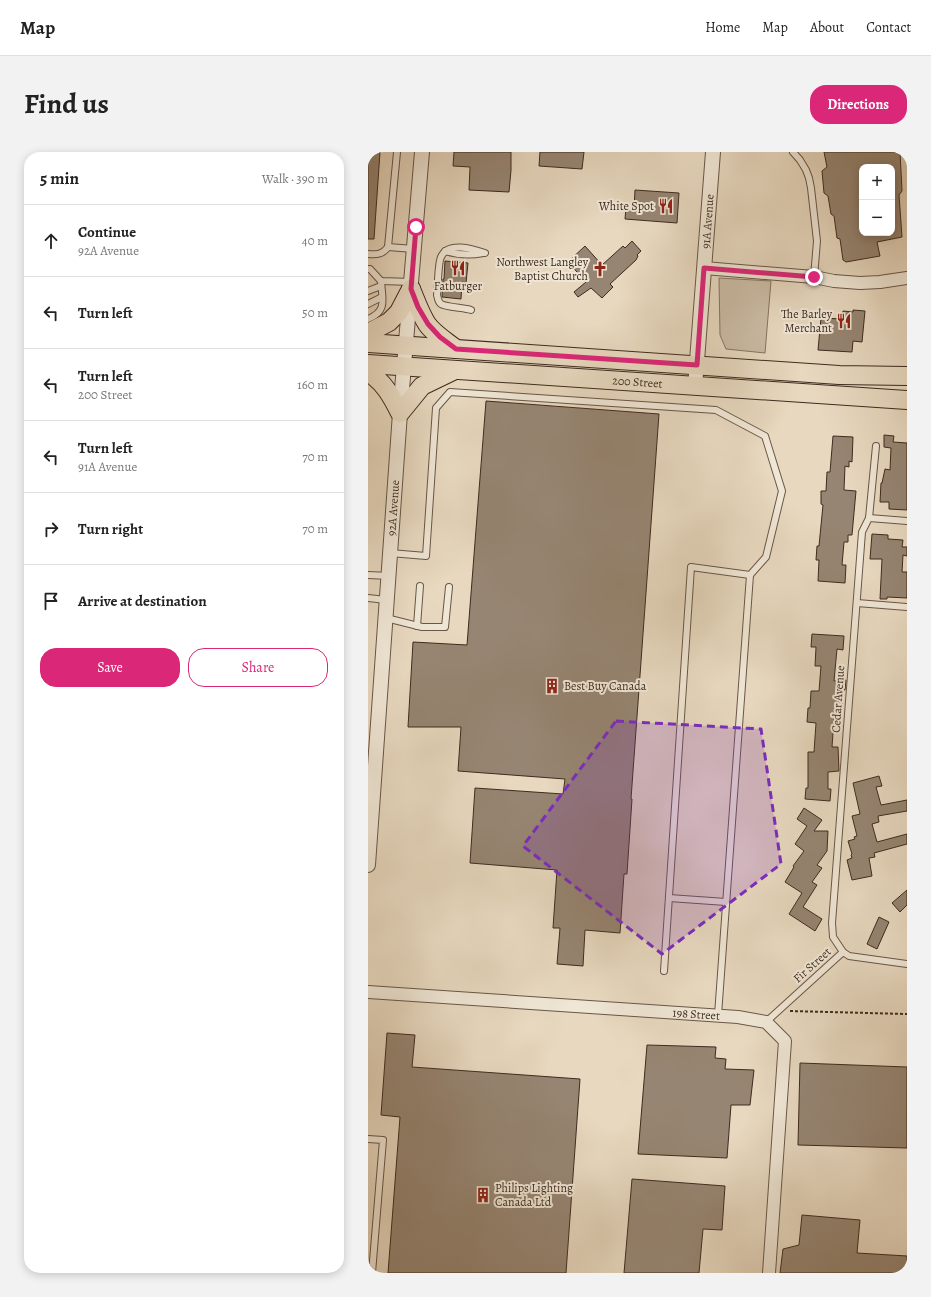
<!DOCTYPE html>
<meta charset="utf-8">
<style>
body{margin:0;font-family:Alegreya,serif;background:#f2f2f2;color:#222}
.controls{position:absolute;right:12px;top:12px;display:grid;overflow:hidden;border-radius:8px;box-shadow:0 2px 10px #0003}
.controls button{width:36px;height:36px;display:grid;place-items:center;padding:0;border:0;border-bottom:1px solid #e0e0e0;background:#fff;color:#222;font:20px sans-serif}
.stop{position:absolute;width:12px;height:12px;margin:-9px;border:3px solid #db2777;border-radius:50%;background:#fff}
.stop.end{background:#db2777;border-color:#fff;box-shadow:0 1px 4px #0008}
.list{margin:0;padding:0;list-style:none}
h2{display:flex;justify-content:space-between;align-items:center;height:52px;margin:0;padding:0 16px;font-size:17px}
h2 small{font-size:13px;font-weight:400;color:#767676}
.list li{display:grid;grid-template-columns:26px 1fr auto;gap:12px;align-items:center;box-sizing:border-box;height:72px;padding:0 16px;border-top:1px solid #e0e0e0}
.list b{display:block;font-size:15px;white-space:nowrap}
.list p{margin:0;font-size:13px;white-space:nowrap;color:#767676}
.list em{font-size:13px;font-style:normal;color:#767676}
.actions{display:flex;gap:8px;padding:12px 16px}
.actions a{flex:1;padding:9px 0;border:1px solid #db2777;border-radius:16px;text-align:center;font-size:14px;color:#db2777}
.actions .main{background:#db2777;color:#fff}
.icon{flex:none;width:22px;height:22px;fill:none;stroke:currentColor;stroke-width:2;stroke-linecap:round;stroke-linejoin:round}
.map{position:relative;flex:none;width:539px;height:1121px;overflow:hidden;border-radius:16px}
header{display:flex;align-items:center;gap:24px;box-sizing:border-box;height:56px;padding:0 20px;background:#fff;border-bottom:1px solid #e0e0e0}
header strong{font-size:19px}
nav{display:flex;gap:22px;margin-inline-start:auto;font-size:14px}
.intro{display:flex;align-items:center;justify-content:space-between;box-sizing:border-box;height:96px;padding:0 24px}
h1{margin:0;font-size:28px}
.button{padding:10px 18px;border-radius:16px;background:#db2777;color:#fff;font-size:14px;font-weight:700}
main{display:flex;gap:24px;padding:0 24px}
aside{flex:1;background:#fff;border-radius:16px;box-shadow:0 2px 10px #0003}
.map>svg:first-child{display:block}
.green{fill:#cabba4;stroke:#847362}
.building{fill:#968572;stroke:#3f2b1f;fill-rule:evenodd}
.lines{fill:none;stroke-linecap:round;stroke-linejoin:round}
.service-casing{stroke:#695647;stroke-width:8}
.minor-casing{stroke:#695647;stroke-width:14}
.tertiary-casing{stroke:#695647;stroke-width:16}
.primary-casing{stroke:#3f2b1f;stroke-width:20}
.path{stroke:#3f2b1f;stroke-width:2;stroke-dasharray:3 2;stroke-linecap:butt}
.service{stroke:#efe6d5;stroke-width:6}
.minor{stroke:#efe6d5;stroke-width:12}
.tertiary{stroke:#efe6d5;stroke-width:14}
.primary{stroke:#e7d8bf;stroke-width:18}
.route{stroke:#db2777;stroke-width:5}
.marked{fill:#7b2cbf;fill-opacity:0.2;stroke:#7b2cbf;stroke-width:3;stroke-dasharray:8 5;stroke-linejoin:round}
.labels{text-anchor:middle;stroke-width:4;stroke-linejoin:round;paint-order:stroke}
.poi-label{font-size:12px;fill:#3f2b1f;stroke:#efe6d5;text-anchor:end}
.street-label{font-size:12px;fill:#3f2b1f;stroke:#efe6d5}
</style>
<header>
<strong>Map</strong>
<nav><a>Home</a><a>Map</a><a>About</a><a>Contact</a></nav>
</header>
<div class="intro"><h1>Find us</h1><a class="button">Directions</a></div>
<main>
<aside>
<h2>5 min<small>Walk · 390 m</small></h2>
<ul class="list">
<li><svg class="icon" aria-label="ahead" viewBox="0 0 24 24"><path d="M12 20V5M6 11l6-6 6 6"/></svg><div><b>Continue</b><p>92A Avenue</p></div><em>40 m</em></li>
<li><svg class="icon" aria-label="left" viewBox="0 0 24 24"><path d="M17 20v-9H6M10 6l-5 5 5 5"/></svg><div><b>Turn left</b></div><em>50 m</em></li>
<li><svg class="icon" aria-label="left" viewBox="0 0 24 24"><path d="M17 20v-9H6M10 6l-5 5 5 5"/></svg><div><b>Turn left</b><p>200 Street</p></div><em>160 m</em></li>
<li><svg class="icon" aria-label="left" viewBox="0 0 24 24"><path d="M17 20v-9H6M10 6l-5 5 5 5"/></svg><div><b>Turn left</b><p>91A Avenue</p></div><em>70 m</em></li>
<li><svg class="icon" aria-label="right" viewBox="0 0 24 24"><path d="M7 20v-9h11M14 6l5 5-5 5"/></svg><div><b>Turn right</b></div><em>70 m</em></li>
<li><svg class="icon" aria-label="arrive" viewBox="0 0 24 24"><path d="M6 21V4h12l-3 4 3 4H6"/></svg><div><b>Arrive at destination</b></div></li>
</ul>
<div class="actions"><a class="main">Save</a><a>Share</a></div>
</aside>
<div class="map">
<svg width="539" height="1121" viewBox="0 0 539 1121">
<rect width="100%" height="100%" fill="#e7d8bf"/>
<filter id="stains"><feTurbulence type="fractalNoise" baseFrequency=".005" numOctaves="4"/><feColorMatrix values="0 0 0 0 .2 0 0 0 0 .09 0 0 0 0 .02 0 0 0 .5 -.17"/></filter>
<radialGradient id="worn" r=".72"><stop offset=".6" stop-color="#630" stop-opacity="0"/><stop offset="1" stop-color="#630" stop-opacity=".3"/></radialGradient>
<path class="green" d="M351,126l52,3 -6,72 -39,-4 -6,-14z"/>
<g class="building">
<path d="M0,0h12l-6,87h-6z"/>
<path d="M86,0h57v18l-2,22 -40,-2 1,-23 -17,-1z"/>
<path d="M172,0h44l-2,17 -43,-3z"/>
<path d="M456,0h76l2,39 -3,4 3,42 -25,5 3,14 -34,6 -3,-2 -3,-21 -3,-1 -3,-22 -3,-2 -3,-18 -4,-3 -2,-22 5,-4zM494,15h30v66h-30z"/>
<path d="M267,38l44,3 -2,30 -52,-4 1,-11 8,1z"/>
<path d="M264,89l9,10 -4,4 1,1 -2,4 -26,24 3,3 -11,11 -11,-10 -13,9 -4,-5 12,-10 -18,-20 17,-16 17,19 21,-19 2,2z"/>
<path d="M77,109l23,2 -2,20 -4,-1 -1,17 -19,-2 1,-18h1z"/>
<path d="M485,158l12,1 -3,31 -9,-1 -1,11 -34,-2 3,-32 21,1 1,-8 10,1z"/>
<path d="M118,249l173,13 -28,385h1l-5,75h-3l-4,59 -35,-3 -2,36 -26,-2 3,-36h-7l4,-58 -87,-7 5,-75 88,6 2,-15 -107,-8 3,-44h-53l5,-85 54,3z"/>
<path d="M516,283l10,1 -1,6 14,1v67l-18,-1v-7h-9l1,-19h1l3,-14 5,1 1,-22 -7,-1z"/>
<path d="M465,284l20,1 -1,25 -3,-1v6l-4,-1 -1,24 12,1 -4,44h-4v7h-4l-2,23h4l-1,18 -27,-2 1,-21h-3l1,-14h2l4,-41 -2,-1v-13h5l1,-19h3z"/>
<path d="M504,382l16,1v4l15,1 -1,7h5v9l-4,-1 -1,17h5v26l-20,-1v2h-7l2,-40h-12z"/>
<path d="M444,482l32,2 -1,14 -6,-1 -3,32 12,-1v1l-1,9h-2l-1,16 -7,-1 -3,42h6l1,24 -11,1v17h3l-1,12 -25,-2 1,-11h2v-36h6l2,-29 -9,-1 1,-14h2l1,-17h8l2,-25h-6l1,-19h-5z"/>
<path d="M511,624l3,10 -6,1 5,18 26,-5v11l-29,5 1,6 -7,2 5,18 30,-8v10l-33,9 1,4 -6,1 3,18 -20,4 -5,-20 5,-2 -1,-3 1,-1 -4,-13 7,-2 -1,-2 3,-1 -5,-20 8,-2 -7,-31z"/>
<path d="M436,656l18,12 -8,11h14l-1,20 -10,14 5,3 -10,14 5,3 -14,22 19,12 -7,12 -26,-17 13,-21 -17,-11 9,-15 -1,-1 11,-15 -9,-7 12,-18 -10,-7z"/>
<path d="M539,738v15l-7,7 -8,-9z"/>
<path d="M511,765l10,5 -12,27 -10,-5z"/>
<path d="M19,881l28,2 -3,32 168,12 -14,194h-178l12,-156 -19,-2z"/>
<path d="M279,893l69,2 -1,11 11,1 -1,10 29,1 -4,35h-19l-4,53 -89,-4z"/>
<path d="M432,911l107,4v81l-109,-3z"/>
<path d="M264,1027l93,7 -3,44 -19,-1 -4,44h-75z"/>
<path d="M434,1063l58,5 -3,33 50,3v17h-127l3,-24 16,-4z"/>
</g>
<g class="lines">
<g class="service-casing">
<g id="service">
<path d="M29,0l-9,95 26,2"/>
<path d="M425,0l7,8 6,10 3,8 2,10 6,53 -3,36"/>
<path d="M77,99c13,4 24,5 38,2"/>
<path d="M0,102c9,1 15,0 20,-7"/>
<path d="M0,117h2l11,12 31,1"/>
<path d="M0,139l13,-5"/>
<path d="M0,152l14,-7"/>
<path d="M103,158c-6,-2 -26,-3 -30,-6 -3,-2 -3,-6 -4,-9 1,-9 1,-32 4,-38 7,-16 32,-8 44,-4"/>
<path d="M0,167c20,-8 14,-20 13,-38"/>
<path d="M501,366l38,3"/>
<path d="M22,401l36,3 10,-148 14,-16 266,18 49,26 17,55 -16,66 -16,18 -32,440"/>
<path d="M0,423l21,1"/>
<path d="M0,446l18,2"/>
<path d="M489,451l50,4"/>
<path d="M18,466l36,9h23l4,-40"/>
<path d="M49,474l3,-40"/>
<path d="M301,746l57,4"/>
<path d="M475,800l-10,-15 -1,-14 30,-391 7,-14 7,-72"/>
<path d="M296,819l27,-404 59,8"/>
<path d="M398,870l77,-70 6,4 58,8"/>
<path d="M0,987l15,1 -11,133"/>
</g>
</g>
<g class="minor-casing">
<g id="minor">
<path d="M336,116l110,9 20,4 26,2 20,-1 27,-4"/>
<path id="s1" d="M0,840l370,25 28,5 19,19 -16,232"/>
</g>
</g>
<g class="tertiary-casing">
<g id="tertiary">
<path id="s2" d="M327,235l18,-235"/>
<path id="s3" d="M0,713l32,-452 22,-261"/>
</g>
</g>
<g class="primary-casing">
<g id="primary">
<path d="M43,137c5,12 9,24 16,35 7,10 19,17 29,25"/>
<path d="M0,181l21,-11 10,-10 12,-23"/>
<path d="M0,191l471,32 68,1"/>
<path id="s4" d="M0,212l539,36"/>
<path d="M0,220c16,10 24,25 32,41l22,-27 31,-15"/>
</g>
</g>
<path class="path" d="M422,859l117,3"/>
<use href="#service" class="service"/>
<use href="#minor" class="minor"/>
<use href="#tertiary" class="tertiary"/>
<use href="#primary" class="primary"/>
</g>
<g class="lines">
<path class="route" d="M48,75l-5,62 7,18 10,17 12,13 16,12 241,16 7,-97 110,9"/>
</g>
<path class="marked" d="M248,569l145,8 20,135 -119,90 -139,-108z"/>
<defs>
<g id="restaurant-bare" transform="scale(1.2)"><path d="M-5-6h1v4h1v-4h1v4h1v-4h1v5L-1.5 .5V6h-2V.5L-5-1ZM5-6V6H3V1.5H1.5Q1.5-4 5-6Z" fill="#8f2418" stroke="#efe6d5" stroke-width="2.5" paint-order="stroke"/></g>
<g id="church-bare" transform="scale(1.2)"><path d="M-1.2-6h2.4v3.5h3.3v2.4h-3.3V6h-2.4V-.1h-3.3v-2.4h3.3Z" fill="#8f2418" stroke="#efe6d5" stroke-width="2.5" paint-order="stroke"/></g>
<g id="building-bare" transform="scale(1.2)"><path d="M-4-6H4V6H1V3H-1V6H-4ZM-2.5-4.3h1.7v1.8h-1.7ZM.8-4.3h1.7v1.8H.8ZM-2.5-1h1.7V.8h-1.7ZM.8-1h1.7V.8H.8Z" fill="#8f2418" stroke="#efe6d5" stroke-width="2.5" paint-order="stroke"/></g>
</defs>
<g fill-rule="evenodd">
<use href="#restaurant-bare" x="298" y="54"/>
<use href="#restaurant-bare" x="90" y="116"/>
<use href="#church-bare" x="232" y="117"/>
<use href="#restaurant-bare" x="476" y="169"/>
<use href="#building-bare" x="184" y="534"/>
<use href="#building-bare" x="115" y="1043"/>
</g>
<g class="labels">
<g class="poi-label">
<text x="286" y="58">White Spot</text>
<text x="220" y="114">Northwest Langley<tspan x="220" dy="14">Baptist Church</tspan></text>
<text x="90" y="138" text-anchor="middle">Fatburger</text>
<text x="464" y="166">The Barley<tspan x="464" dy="14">Merchant</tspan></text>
<text x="196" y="538" text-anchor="start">Best Buy Canada</text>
<text x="127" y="1040" text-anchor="start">Philips Lighting<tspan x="127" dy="14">Canada Ltd</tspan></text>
</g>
<g class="street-label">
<text dy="4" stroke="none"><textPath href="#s2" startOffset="166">91A Avenue</textPath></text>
<text dy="4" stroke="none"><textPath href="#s4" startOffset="270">200 Street</textPath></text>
<text dy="4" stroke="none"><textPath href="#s3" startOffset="358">92A Avenue</textPath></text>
<text transform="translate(470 547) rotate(-86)" y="4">Cedar Avenue</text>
<text transform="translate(444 813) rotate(-42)" y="4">Fir Street</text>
<text dy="4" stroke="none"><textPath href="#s1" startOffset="329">198 Street</textPath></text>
</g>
</g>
<rect width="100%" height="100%" filter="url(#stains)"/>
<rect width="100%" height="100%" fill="url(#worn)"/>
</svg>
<div class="controls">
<button>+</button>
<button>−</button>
</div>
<div class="stop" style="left:48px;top:75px"></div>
<div class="stop end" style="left:446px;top:125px"></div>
</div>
</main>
